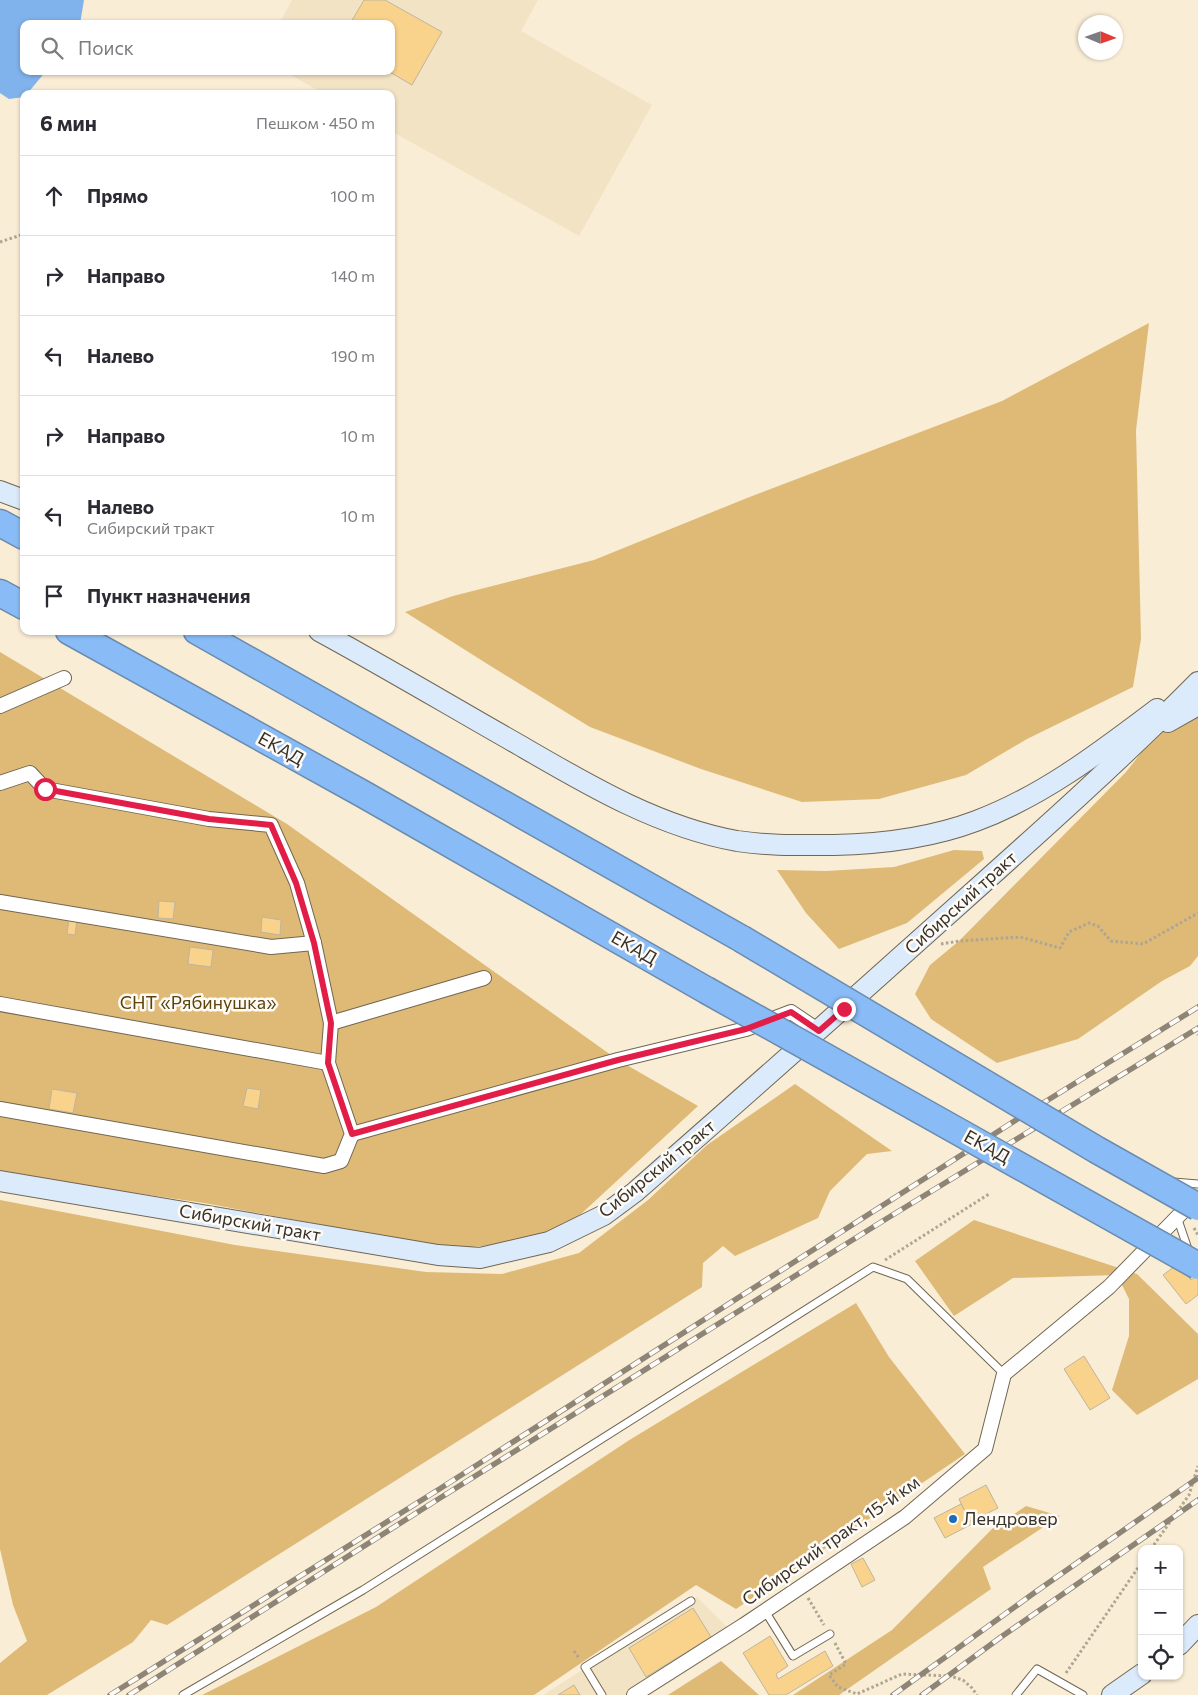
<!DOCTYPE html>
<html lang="ru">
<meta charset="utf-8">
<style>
body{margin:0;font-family:Commissioner,sans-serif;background:#f7f7f7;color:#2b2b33}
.controls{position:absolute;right:15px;bottom:15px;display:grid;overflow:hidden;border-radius:10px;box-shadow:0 1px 4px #0004}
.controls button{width:45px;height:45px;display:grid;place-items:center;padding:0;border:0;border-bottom:1px solid #e1e1e2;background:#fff;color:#2b2b33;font:25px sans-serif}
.compass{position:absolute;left:1078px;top:15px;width:45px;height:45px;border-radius:50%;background:#fff;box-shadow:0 1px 4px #0004;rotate:92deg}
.stop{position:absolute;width:15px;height:15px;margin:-11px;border:4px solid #e11d48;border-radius:50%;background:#fff}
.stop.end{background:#e11d48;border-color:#fff;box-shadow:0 1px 5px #0008}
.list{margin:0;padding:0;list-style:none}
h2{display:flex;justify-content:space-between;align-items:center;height:65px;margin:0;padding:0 20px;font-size:21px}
h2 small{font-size:16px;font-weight:400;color:#7c7c81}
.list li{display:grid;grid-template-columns:32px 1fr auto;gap:15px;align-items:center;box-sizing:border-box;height:80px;padding:0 20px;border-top:1px solid #e1e1e2}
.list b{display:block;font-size:19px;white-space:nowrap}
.list p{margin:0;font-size:16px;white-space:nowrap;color:#7c7c81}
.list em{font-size:16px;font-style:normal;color:#7c7c81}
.icon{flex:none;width:28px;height:28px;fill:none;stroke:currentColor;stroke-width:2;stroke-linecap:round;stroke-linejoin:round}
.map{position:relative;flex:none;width:1198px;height:1695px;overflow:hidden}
.search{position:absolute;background:#fff;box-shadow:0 1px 4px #0004;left:20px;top:20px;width:375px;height:55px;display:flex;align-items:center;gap:12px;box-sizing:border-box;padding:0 18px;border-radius:10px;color:#7c7c81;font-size:19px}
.panel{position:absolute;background:#fff;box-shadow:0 1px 4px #0004;left:20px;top:90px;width:375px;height:545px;border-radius:10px}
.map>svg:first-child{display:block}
.built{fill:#f3e3c5}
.green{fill:#dfba76}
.water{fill:#80b2ec}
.building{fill:#f9d38c;stroke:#c0b49e}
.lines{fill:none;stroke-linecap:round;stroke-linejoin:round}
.lane-casing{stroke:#716652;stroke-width:9}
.street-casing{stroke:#716652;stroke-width:16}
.secondary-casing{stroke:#716652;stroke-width:22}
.highway-casing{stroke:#6c8cae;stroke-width:29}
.path{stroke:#aea593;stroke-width:3;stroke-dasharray:2.5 2.5;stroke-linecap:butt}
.lane{stroke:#fff;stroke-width:7}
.street{stroke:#fff;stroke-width:14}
.secondary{stroke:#dcebfc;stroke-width:20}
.highway{stroke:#89bcf6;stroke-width:26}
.rail-casing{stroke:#8e8576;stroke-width:5.5}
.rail{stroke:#fefbf7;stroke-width:4;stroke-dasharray:11;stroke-linecap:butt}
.highway-bridge-casing{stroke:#6c8cae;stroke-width:29;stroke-linecap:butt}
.highway-bridge{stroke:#89bcf6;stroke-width:26}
.route{stroke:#e11d48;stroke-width:6}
.poi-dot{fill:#1b6cbb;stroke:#fefbf7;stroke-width:2}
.labels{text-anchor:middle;stroke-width:5;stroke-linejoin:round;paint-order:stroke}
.street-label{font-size:18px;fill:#373229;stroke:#fefbf7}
.park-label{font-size:18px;fill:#5c4309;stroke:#fefbf7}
.poi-label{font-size:18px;fill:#373229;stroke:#fefbf7;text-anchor:start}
</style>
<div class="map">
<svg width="1198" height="1695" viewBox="0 0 1198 1695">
<rect width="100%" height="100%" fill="#f9edd6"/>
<g class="built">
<path d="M292,0h246l-17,31 131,74 -73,131 -188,-105v-37h-67l-40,-23h107v-47h-112z"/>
<path d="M697,1597l42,42 -90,56h-106z"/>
</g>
<g class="green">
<path d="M1149,323l-13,107 5,209 -8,48 -106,52 -61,36 -87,24 -77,3 -101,-33 -111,-42 -101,-62 -84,-53 48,-16 141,-36 153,-62 255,-97z"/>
<path d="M0,652l287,172 331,236 80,46 -130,120 -65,18 -52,5 -247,-46 -124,-18 -80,-14z"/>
<path d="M1198,716v240l-8,10 -28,15 -84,58 -81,24 -66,-44 -16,-25 15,-29 29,-24 167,-169 33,-42z"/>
<path d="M954,850l28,1 2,8 -77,64 -68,26 -33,-36 -29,-43 49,1 68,-4z"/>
<path d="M795,1084l97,67 -25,3 -37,37 -12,27 -83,38 -12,-10 -20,17 -1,24 -535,338 -16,-5 -18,22 -86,53h-47v-32l27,-22 -14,-36 -13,-56v-349l235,45 191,27 76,2 77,-21 69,-53 59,-55z"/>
<path d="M974,1220l163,54 61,60v45l-61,36 -25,-25 17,-54v-37l-12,-24 -104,3 -59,38 -39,-55z"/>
<path d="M856,1303l33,54 76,97 -229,155 -40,-24 -162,110h-332l174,-88 255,-168z"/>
<path d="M1026,1506l34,10 -77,51 8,22 -152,106h-46l99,-65 100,-101z"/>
<path d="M721,1661l38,34h-91z"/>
</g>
<path class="water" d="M0,0h84l-4,24h-56v47h22l-19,23h-3v3l-15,2 -9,-6z"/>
<g class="building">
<path d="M364,0h21l57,32 -30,53 -24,-14h3v-47h-41z"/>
<path d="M159,901l16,1 -2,17 -15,-1z"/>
<path d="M262,917l19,3 -1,15 -19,-3z"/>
<path d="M69,919l8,1 -2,15 -8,-1z"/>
<path d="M190,947l23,3 -2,17 -23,-3z"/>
<path d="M247,1088l14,2 -3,19 -15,-3z"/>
<path d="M52,1089l25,4 -4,20 -24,-4z"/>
<path d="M1179,1263l12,17 7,-5v20l-12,9 -23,-29z"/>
<path d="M1084,1356l26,42 -20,12 -26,-41z"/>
<path d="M986,1485l12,23 -28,14 -11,-23z"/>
<path d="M961,1504l11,20 -27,14 -11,-20z"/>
<path d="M863,1558l12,22 -13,7 -11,-23z"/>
<path d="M693,1608l18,29 -65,40 -17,-29z"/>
<path d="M770,1636l18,30 -12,8 2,5 47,-28 8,15 -47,29h-17l-26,-42z"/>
<path d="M574,1685l6,10h-22z"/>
</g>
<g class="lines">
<g class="lane-casing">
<g id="lane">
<path d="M1174,1182l24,2"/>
<path d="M1177,1217l12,35"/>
<path d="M765,1611l28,45 37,-22"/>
<path d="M183,1695l180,-105 510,-323 34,12 97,95"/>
<path d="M602,1695l-17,-28 106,-66"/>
<path d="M1016,1695l21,-26 46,26"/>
</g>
</g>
<g class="street-casing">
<g id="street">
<path d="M0,706l64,-28"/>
<path d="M0,783l30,-10 15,16 164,30 62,6 26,58 17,60 17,80 -3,40 24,71 -11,27 -17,5 -324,-57"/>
<path d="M0,902l271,45 43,-4"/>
<path d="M0,1004l328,59"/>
<path d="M331,1023l153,-45"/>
<path d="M352,1134l266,-74 128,-31 45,-17 28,19"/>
<path d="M634,1695l110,-70 161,-108 80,-68 19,-75 105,-87 85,-87"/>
</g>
</g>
<g class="secondary-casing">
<g id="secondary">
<path d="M0,491l24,9"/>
<path d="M319,631c68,37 135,77 202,115 67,39 138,81 216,95 32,5 65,4 97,4 48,-1 97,-7 142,-24 67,-25 124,-69 181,-112"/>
<path d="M1168,722l30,-17"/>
<path d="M0,1181l438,74 42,3 69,-16 55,-27 31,-23c91,-80 182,-160 272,-241 98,-88 198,-175 291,-269"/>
<path d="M1179,1645l19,-20"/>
<path d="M1112,1695l30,-21"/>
</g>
</g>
<g class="highway-casing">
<g id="highway">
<path d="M0,523l24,13"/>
<path d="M0,593l24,13"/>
<path d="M69,631l294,163 343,196"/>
<path d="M197,631l545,308"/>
</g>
</g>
<g class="path">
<path d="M0,242l24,-8"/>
<path d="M941,944l18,-3 61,-4 40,11 9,-16 20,-9 9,3 13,15 32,3 55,-31"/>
<path d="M1195,1030l3,5"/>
<path d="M1194,1228l4,7"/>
<path d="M885,1260l104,-66"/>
<path d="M1151,1549l38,-54 9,-29"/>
<path d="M808,1598l16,27"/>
<path d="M835,1643l11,21 -17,11 9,12 19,7 45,-20 48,2 13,4 9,8 5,7"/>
<path d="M574,1651l5,7"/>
<path d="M1066,1673l76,-111"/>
</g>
<use href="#lane" class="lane"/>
<use href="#street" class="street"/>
<use href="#secondary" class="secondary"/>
<use href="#highway" class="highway"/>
<g class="rail-casing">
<g id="rail">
<path d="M110,1695l331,-207 586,-375 171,-106"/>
<path d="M129,1695l311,-197 446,-279 312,-191"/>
<path d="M893,1695l141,-102 164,-115"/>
<path d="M922,1695l79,-58 197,-137"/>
</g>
</g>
<use href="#rail" class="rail"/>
<g class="highway-bridge-casing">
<g id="highway-bridge">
<path d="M742,939l355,211 101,57"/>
<path d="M706,990l492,276"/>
</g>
</g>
<use href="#highway-bridge" class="highway-bridge"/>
</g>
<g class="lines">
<path class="route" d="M45,789l164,30 62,6 25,58 18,60 17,80 -3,40 24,71 266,-74 128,-31 45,-17 28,19 25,-22"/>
</g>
<circle class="poi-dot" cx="953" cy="1519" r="5"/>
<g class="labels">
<g class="street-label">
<text transform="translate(281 749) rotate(29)" y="6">ЕКАД</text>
<text transform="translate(961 903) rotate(-42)" y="6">Сибирский тракт</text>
<text transform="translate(634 948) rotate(30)" y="6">ЕКАД</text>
<text transform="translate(987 1147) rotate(29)" y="6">ЕКАД</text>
<text transform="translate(657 1169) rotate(-39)" y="6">Сибирский тракт</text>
<text transform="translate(250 1223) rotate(10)" y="6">Сибирский тракт</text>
<text transform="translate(831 1541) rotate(-35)" y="6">Сибирский тракт, 15-й км</text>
</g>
<g class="park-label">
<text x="198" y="1009">СНТ «Рябинушка»</text>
</g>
<g class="poi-label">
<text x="963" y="1525">Лендровер</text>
</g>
</g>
</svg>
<div class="controls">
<button>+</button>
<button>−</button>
<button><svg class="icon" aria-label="locate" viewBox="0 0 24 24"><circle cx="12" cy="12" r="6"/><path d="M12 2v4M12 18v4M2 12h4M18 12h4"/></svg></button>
</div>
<svg class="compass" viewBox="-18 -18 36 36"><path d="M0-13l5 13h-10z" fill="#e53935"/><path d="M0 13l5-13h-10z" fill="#7c7c81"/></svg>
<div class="stop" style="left:45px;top:789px"></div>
<div class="stop end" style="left:844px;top:1009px"></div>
<div class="search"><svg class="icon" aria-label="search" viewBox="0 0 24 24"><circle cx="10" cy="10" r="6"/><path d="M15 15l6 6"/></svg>Поиск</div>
<section class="panel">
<h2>6 мин<small>Пешком · 450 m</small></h2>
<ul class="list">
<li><svg class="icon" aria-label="ahead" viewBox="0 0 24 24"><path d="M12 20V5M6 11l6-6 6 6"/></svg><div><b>Прямо</b></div><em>100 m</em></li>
<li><svg class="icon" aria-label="right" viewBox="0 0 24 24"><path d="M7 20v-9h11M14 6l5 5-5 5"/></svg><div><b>Направо</b></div><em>140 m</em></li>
<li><svg class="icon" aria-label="left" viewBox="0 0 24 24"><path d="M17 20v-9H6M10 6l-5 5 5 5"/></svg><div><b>Налево</b></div><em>190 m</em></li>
<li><svg class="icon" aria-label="right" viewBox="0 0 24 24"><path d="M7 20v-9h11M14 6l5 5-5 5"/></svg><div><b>Направо</b></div><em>10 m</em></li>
<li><svg class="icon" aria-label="left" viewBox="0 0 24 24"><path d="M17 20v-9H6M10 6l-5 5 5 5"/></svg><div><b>Налево</b><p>Сибирский тракт</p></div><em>10 m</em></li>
<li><svg class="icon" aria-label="arrive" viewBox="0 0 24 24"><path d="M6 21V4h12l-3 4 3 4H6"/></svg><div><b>Пункт назначения</b></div></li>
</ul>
</section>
</div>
